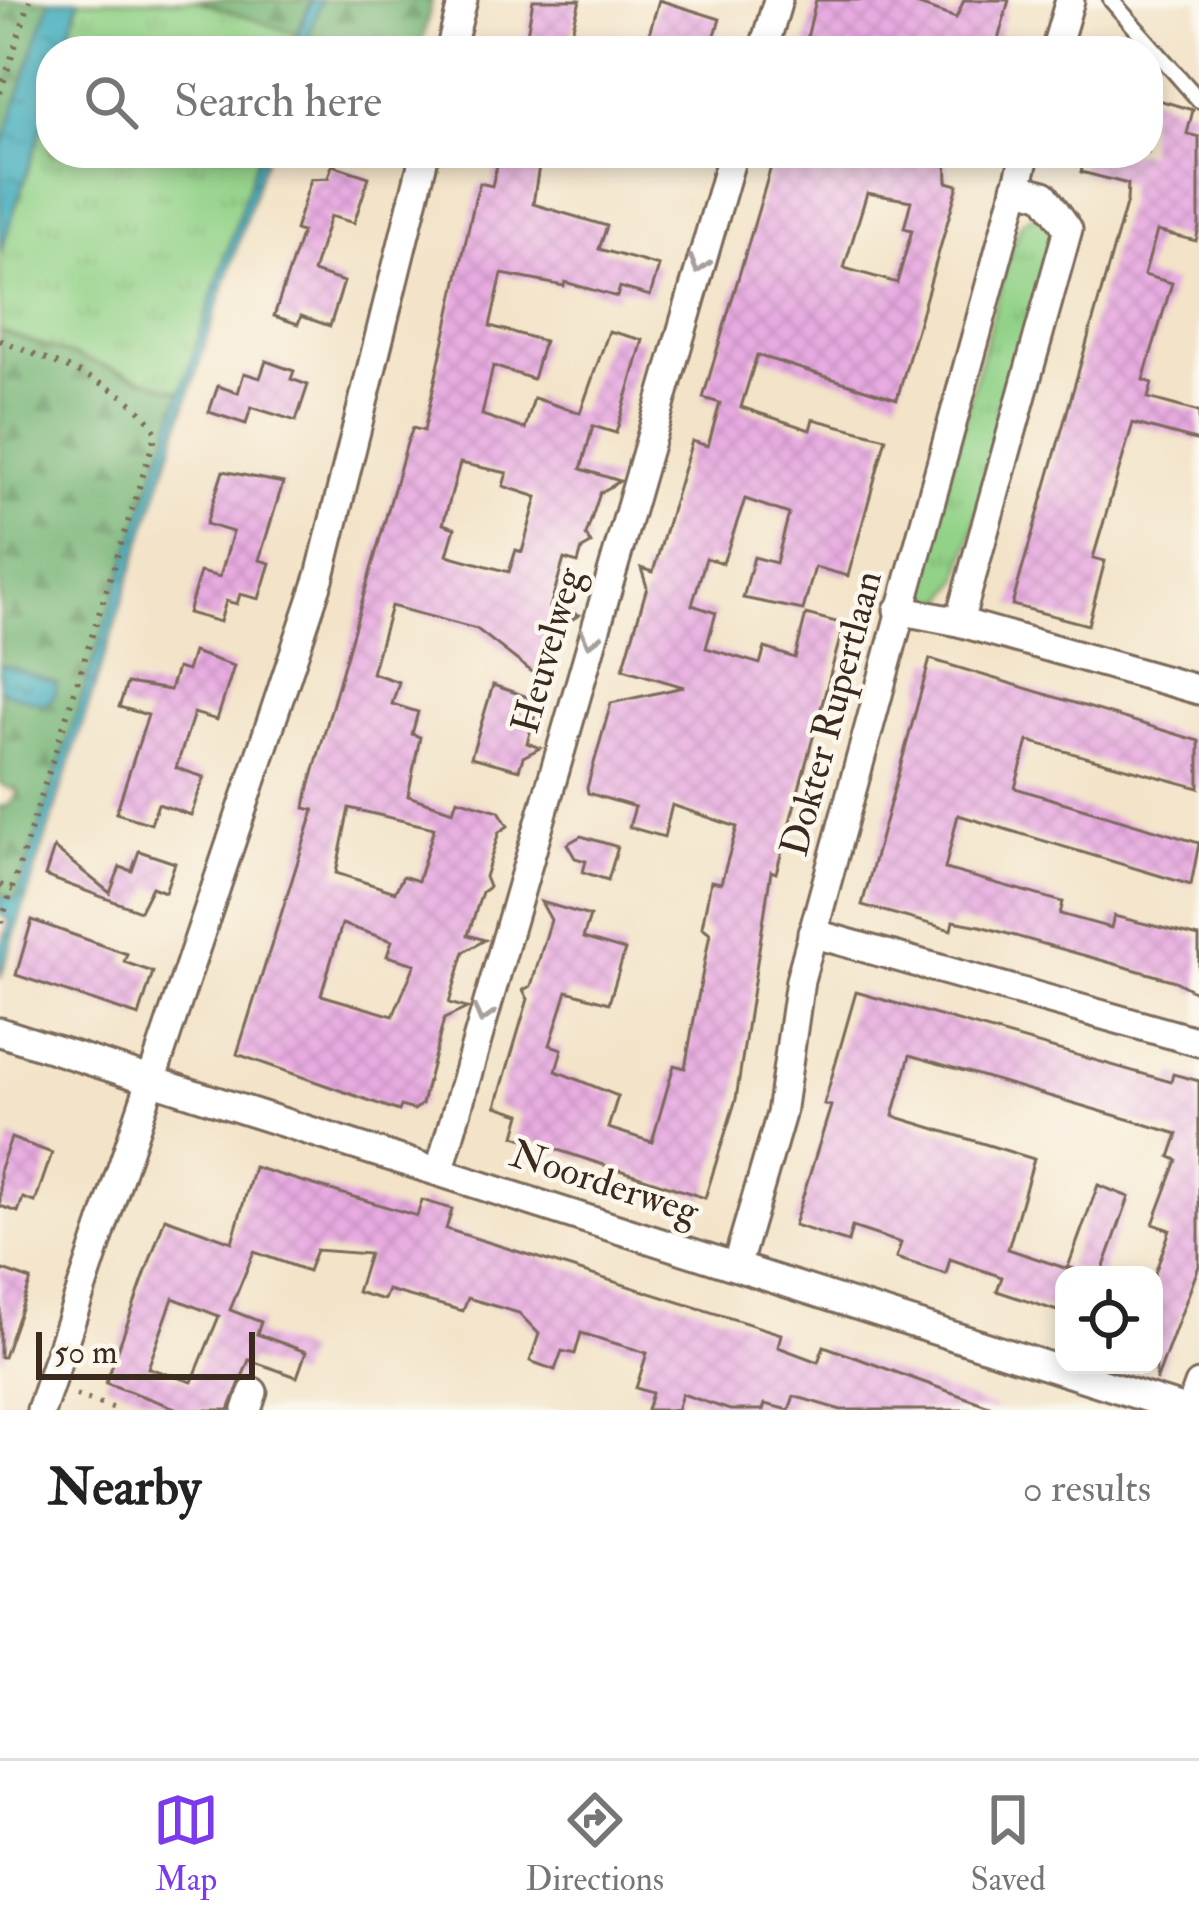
<!DOCTYPE html>
<style>
body{margin:0;font-family:"IM FELL Double Pica",serif;background:#f6f6f6;color:#222}
.controls{position:absolute;right:36px;bottom:36px;display:grid;overflow:hidden;border-radius:24px;box-shadow:0 6px 18px #0003}
.controls button{width:108px;height:108px;display:grid;place-items:center;padding:0;border:0;border-bottom:3px solid #e0e0e0;background:#fff;color:#222;font:60px sans-serif}
.scale{position:absolute;left:36px;bottom:30px;width:219px;box-sizing:border-box;padding-left:12px;border:6px solid #3b2a1e;border-top:0;font-size:33px;line-height:42px;white-space:nowrap;color:#3b2a1e;-webkit-text-stroke:9px #fbf7ec;paint-order:stroke}
.list{margin:0;padding:0;list-style:none}
h2{display:flex;justify-content:space-between;align-items:center;height:156px;margin:0;padding:0 48px;font-size:51px}
h2 small{font-size:39px;font-weight:400;color:#767676}
.icon{flex:none;width:66px;height:66px;fill:none;stroke:currentColor;stroke-width:2;stroke-linecap:round;stroke-linejoin:round}
.map{position:relative;flex:none;width:1199px;height:1410px;overflow:hidden}
.search{position:absolute;background:#fff;box-shadow:0 6px 18px #0003;left:36px;right:36px;top:36px;height:132px;display:flex;align-items:center;gap:30px;box-sizing:border-box;padding:0 42px;border-radius:48px;color:#767676;font-size:45px}
.sheet{height:348px;background:#fff}
nav{display:flex;justify-content:space-around;align-items:center;box-sizing:border-box;height:168px;border-top:3px solid #e0e0e0;background:#fff;font-size:33px;color:#767676}
nav a{display:grid;justify-items:center;gap:6px}
nav .on{color:#7c3aed}
.map>svg:first-child{display:block}
.grass{fill:url(#grass-tufts);stroke:#667e53;stroke-width:3}
.forest{fill:url(#forest-firs);stroke:#586f49;stroke-width:3}
.water{fill:url(#water-ripples);stroke:#3c6a6c;stroke-width:3}
.building{fill:url(#building-cross-hatch);fill-rule:evenodd}
.lines{fill:none;stroke-linecap:round;stroke-linejoin:round}
.service-casing{stroke:#7b6b5a;stroke-width:20}
.minor-casing{stroke:#7b6b5a;stroke-width:33}
.path{stroke:#7b6b5a;stroke-width:6;stroke-dasharray:3 9;stroke-linecap:butt}
.service{stroke:#fff;stroke-width:14}
.minor{stroke:#fff;stroke-width:27}
.oneway{stroke:#a79f9a}
.labels{text-anchor:middle;stroke-width:9;stroke-linejoin:round;paint-order:stroke}
.street-label{font-size:39px;fill:#3b2a1e;stroke:#fbf7ec}
</style>
<div class="map">
<svg width="1199" height="1410" viewBox="0 0 1199 1410">
<defs>
<pattern id="grass-tufts" width="24" height="20" patternUnits="userSpaceOnUse" patternTransform="scale(3)"><rect width="24" height="20" fill="#92d288"/><path d="M3 7l-1-3M5 7V3M7 7l1-3M15 17l-1-3M17 17v-4M19 17l1-3" fill="none" stroke="#7fb475"/></pattern>
<pattern id="forest-firs" width="22" height="20" patternUnits="userSpaceOnUse" patternTransform="scale(3)"><rect width="22" height="20" fill="#75b474"/><path d="M5 1l3.5 6h-7zM16 11l3.5 6h-7z" fill="#61935f"/></pattern>
<pattern id="water-ripples" width="26" height="14" patternUnits="userSpaceOnUse" patternTransform="scale(3)"><rect width="26" height="14" fill="#3cabbb"/><path d="M2 4q2-2 4 0t4 0M15 11q2-2 4 0t4 0" fill="none" stroke="#348b97"/></pattern>
<pattern id="building-cross-hatch" width="8" height="8" patternUnits="userSpaceOnUse" patternTransform="scale(3)"><rect width="8" height="8" fill="#e8abe1"/><path d="M0 0l8 8M0 8l8-8" fill="none" stroke="#c893c1"/></pattern>
</defs>
<rect width="100%" height="100%" fill="#fbf7ec"/>
<filter id="ink" filterUnits="userSpaceOnUse"><feTurbulence type="fractalNoise" baseFrequency=".00833" numOctaves="2"/><feDisplacementMap in="SourceGraphic" scale="24" xChannelSelector="R" yChannelSelector="G"/><feConvolveMatrix kernelMatrix="1 2 1 2 8 2 1 2 1" color-interpolation-filters="sRGB"/></filter>
<filter id="wash" filterUnits="userSpaceOnUse"><feTurbulence type="fractalNoise" baseFrequency=".004" numOctaves="4" result="noise"/><feDisplacementMap in="SourceGraphic" scale="48" xChannelSelector="R" yChannelSelector="G"/><feGaussianBlur stdDeviation="2.7" result="paint"/><feColorMatrix in="noise" values="0 0 0 0 0 0 0 0 0 0 0 0 0 0 0 0 0 1.4 0 .05"/><feComposite in="paint" operator="in"/></filter>
<g filter="url(#wash)">
<rect width="100%" height="100%" fill="#f3e3c8"/>
<g class="grass">
<path d="M79,0h117l100,34 -5,17h-226z"/>
<path d="M51,101v52h208l-77,239 -182,-61v-77z"/>
<path d="M1035,215l13,6 6,15 -95,344 -13,19 -13,2 -16,-9 93,-340 12,-30z"/>
</g>
<g class="forest">
<path d="M0,0h50l-50,152z"/>
<path d="M196,0h116l-16,34z"/>
<path d="M321,0h111l-12,51h-117z"/>
<path d="M0,331l182,61 -166,508 -16,-5v-89l7,1 12,-15 -19,-8v-94l44,15 13,-22 -57,-19z"/>
</g>
<g class="water">
<path d="M50,0h29l-14,51h-14v50l-51,153v-102z"/>
<path d="M312,0h9l-18,51h-12z"/>
<path d="M259,153h8l-267,826v-29l10,-30 -10,-6v-19l16,4z"/>
<path d="M0,664l57,19 -3,14 -10,8 -44,-15z"/>
</g>
<g id="blocks">
<g class="building">
<path d="M533,0h47l-13,51h-43z"/>
<path d="M659,0l61,19 -10,32h-66z"/>
<path d="M816,0h89l51,18 8,-18h45l-14,51h-191z"/>
<path d="M1148,97l45,13 -6,24 12,3v90l-3,14 -39,-10 -13,44 28,8 -29,97 9,3 -4,15 51,14v29l-66,-18 -40,135 12,3 -17,64 -76,-20 115,-404 1,-17 -47,-12 5,-19h62z"/>
<path d="M500,153h41l-8,51 74,22 -8,23 60,17 -9,30 -30,-9 -3,10 -52,-15 -1,4 -62,-12 -12,52 54,15 -11,38 -40,-13 -11,49 43,14 9,-31 46,15 29,-82 34,9 -27,93 -23,-7 -12,43 39,12 -20,12 -14,42 5,9 -9,5 -4,14 -14,-4 -14,48 29,8 -19,12 -19,52 -64,-50 -86,-23 -19,67 27,9 -7,22 26,8 -6,22 8,3 -12,59 45,15 4,-12 42,12 9,15 -9,6 -14,45 4,10 -7,5 -14,43 17,5 -21,12 -15,51 18,5 -23,11 -22,85 -8,6 -13,-4 -2,5 -162,-57 77,-244 -9,-2 3,-17 99,-348 6,-15 11,3 51,-232 5,-16 12,3zM460,463l47,10 -4,13 34,11 -15,55 -6,-2 -7,22 -62,-17 8,-27 -12,-4zM349,808l85,20 -16,53 -15,-5 -8,16 -59,-19zM342,924l50,17 -5,15 28,8 -22,52 -72,-21z"/>
<path d="M775,153h171l1,29 11,3 -61,214 -140,-44 -16,52 69,23 3,-11 73,19 -38,138 -33,-9 -12,43 -60,-12 11,-41 22,6 13,-49 -44,-15 -22,64 -17,-5 -14,47 24,8 -10,35 54,16 5,-16 30,10 11,-44 38,10 -68,249 -5,-2 -35,228 -31,99 -190,-62 6,-22 -25,-8 32,-107 -5,-9 8,-4 20,-66 -10,-18 49,14 -7,22 42,12 -16,53 -42,-12 -17,54 12,4 -6,22 62,25 -10,32 44,14 22,-77 11,3 25,-135 -8,-6 9,-46 10,2 16,-56 -65,-22 -8,32 -35,-10 6,-20 -47,-14 -1,-5 24,-85 73,-16 -61,-18 24,-82 -6,-19 12,4 39,-131 16,5 12,-43 -17,-5zM867,193l44,8 -7,27 8,2 -15,53 -53,-15z"/>
<path d="M332,165l37,12 -15,46 -24,-7 -17,56 31,10 -14,44 -29,-10 -3,8 -24,-8 28,-84 -7,-2 16,-51 17,-1z"/>
<path d="M266,361l28,10 -3,8 17,6 -12,36 -45,-14 -5,17 -37,-12 9,-26 20,7 6,-20 16,5z"/>
<path d="M223,471l60,12 -24,77 11,3 -11,36 -19,-5 -3,10 -11,-3 -6,21 -32,-9 12,-41 20,5 13,-45 -27,-8z"/>
<path d="M193,652l41,14 -17,54 -23,-7 -18,55 28,9 -13,38 -33,-11 -7,20 -35,-11 32,-98 -29,-8 8,-24 43,7 7,-22 10,3z"/>
<path d="M930,659l269,82v47l-171,-47 -13,47 184,55 -8,42 -233,-70 -13,54 118,33 -3,12 51,14 3,-12 85,21v57l-24,-13 -195,-55 -27,-5 -2,9 -89,-25z"/>
<path d="M493,685l46,16 -12,42 13,5 -17,9 -4,13 -48,-13z"/>
<path d="M581,836l37,11 -10,33 -25,-8 3,-11 -11,-3 -8,-14z"/>
<path d="M54,848l56,45 10,-26 12,4 7,-20 36,12 -10,29 -13,-5 -12,24 -95,-35z"/>
<path d="M32,920l95,34 -3,8 29,10 -14,44 -123,-41z"/>
<path d="M856,992l315,90 2,-8 26,7v185l-43,115 -2,-105 16,-46 -17,-6 24,-64 -7,-3 8,-23 -268,-79 -17,61 141,43 -26,90 63,21 -7,5 -7,36 -60,-20 5,-14 -52,-18 -4,15 -50,-16 5,-15 -49,-16 -4,15 -54,-17 37,-119 -7,-2z"/>
<path d="M11,1138l41,15 -17,49 -12,-4 -5,14 -18,-6v-38z"/>
<path d="M254,1167l163,49 5,-16 30,9 -6,20 335,105 -3,13 40,15 6,-16 176,64h-159l-47,-14 -5,14 -24,-6 -2,6h-33l-48,-16 -5,16h-30l5,-17 -16,-5 11,-35 -66,-20 -6,21 -13,-3 -7,19 -25,-9 9,-27 -20,-21 -51,-15 -5,13 -75,-21 -4,10 -27,-8 12,-38 -53,-4 -8,21 -54,-19 -24,58 31,12 -4,12 49,18 -9,25 -48,-17 -20,50h-48l-75,-27 59,-165 67,24zM173,1298l46,18 -27,66 -44,-14z"/>
<path d="M1098,1185l31,12 -28,78h-11l-22,-8z"/>
<path d="M0,1269l31,11 -27,77h-4z"/>
</g>
</g>
</g>
<g filter="url(#ink)">
<use href="#blocks" fill-opacity="0" stroke="#7b6b5a" stroke-width="3"/>
<g class="lines">
<g class="service-casing">
<path id="service" d="M1111,0l88,100"/>
</g>
<g class="minor-casing">
<g id="minor">
<path d="M450,51l13,-51"/>
<path d="M763,51l15,-51"/>
<path d="M1055,51l15,-51"/>
<path d="M898,610l61,12 240,68"/>
<path d="M959,622l109,-393 -24,-34 -28,-8"/>
<path d="M812,933l387,109"/>
<path d="M0,1032l1185,378"/>
<path d="M440,1169l293,-1016"/>
<path d="M737,1264l44,-150 19,-134 226,-827"/>
<path d="M41,1410l279,-834 105,-423"/>
<path d="M247,1410l6,-18"/>
<path d="M1190,1410l9,-25"/>
</g>
</g>
<g class="path">
<path d="M0,93l30,-93"/>
<path d="M0,340c46,21 139,47 156,94l-156,492"/>
<path d="M0,885l13,5"/>
<path d="M76,1395l42,15"/>
</g>
<use href="#service" class="service"/>
<use href="#minor" class="minor"/>
</g>
<defs><path id="oneway-chevron" d="M-2-3.5L2.5 0L-2 3.5" fill="none" stroke-width="1.6" stroke-linecap="round" stroke-linejoin="round" transform="scale(3)"/></defs>
<g class="oneway">
<use href="#oneway-chevron" transform="translate(699 265) rotate(107)"/>
<use href="#oneway-chevron" transform="translate(590 639) rotate(106)"/>
<use href="#oneway-chevron" transform="translate(483 1015) rotate(106)"/>
</g>
</g>
<g class="labels">
<g class="street-label">
<text transform="translate(546 650) rotate(-74)" y="14">Heuvelweg</text>
<text transform="translate(830 713) rotate(-75)" y="14">Dokter Rupertlaan</text>
<text transform="translate(605 1181) rotate(18)" y="14">Noorderweg</text>
</g>
</g>
</svg>
<div class="controls">
<button><svg class="icon" aria-label="locate" viewBox="0 0 24 24"><circle cx="12" cy="12" r="6"/><path d="M12 2v4M12 18v4M2 12h4M18 12h4"/></svg></button>
</div>
<div class="scale">50 m</div>
<div class="search"><svg class="icon" aria-label="search" viewBox="0 0 24 24"><circle cx="10" cy="10" r="6"/><path d="M15 15l6 6"/></svg>Search here</div>
</div>
<section class="sheet">
<h2>Nearby<small>0 results</small></h2>
<ul class="list">
</ul>
</section>
<nav>
<a class="on"><svg class="icon" aria-label="map" viewBox="0 0 24 24"><path d="M3 6l6-2 6 2 6-2v14l-6 2-6-2-6 2zM9 4v14M15 6v14"/></svg>Map</a>
<a><svg class="icon" aria-label="directions" viewBox="0 0 24 24"><path d="M12 3l9 9-9 9-9-9zM9 14v-3h6M13 9l2 2-2 2"/></svg>Directions</a>
<a><svg class="icon" aria-label="saved" viewBox="0 0 24 24"><path d="M7 4h10v16l-5-4-5 4z"/></svg>Saved</a>
</nav>
